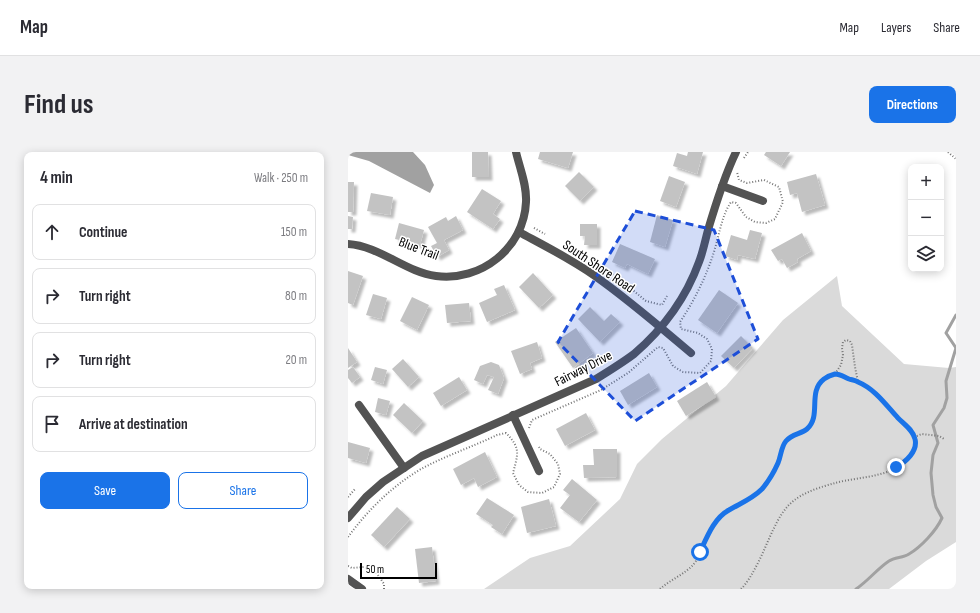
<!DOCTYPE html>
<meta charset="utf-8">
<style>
body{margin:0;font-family:"Sofia Sans Condensed",sans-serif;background:#f2f2f3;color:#2b2b33}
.controls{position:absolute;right:12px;top:12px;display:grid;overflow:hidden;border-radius:8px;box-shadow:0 2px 10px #0003}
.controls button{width:36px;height:36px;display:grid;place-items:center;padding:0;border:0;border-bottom:1px solid #e1e1e2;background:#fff;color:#2b2b33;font:20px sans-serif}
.scale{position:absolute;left:12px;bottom:10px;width:77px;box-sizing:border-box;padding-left:4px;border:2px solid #000;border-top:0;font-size:11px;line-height:14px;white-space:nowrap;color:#000;-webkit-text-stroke:3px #fff;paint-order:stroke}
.stop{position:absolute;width:12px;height:12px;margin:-9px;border:3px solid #1a73e8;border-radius:50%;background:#fff}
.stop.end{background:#1a73e8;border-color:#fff;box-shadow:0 1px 4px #0008}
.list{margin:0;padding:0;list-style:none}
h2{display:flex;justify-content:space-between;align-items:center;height:52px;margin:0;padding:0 16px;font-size:17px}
h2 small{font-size:13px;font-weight:400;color:#7c7c81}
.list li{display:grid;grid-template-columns:26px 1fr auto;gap:12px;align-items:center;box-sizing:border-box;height:56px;margin:0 8px 8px;padding:0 8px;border:1px solid #e1e1e2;border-radius:8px}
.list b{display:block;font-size:15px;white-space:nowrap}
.list em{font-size:13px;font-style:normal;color:#7c7c81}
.actions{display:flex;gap:8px;padding:12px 16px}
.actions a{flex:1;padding:9px 0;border:1px solid #1a73e8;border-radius:8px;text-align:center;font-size:14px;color:#1a73e8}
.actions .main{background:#1a73e8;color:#fff}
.icon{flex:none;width:22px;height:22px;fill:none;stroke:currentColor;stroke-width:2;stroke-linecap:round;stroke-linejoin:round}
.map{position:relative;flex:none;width:608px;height:437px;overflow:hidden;border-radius:8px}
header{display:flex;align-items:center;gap:24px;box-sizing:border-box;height:56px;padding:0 20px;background:#fff;border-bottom:1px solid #e1e1e2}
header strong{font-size:19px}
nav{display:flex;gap:22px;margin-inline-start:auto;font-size:14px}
.intro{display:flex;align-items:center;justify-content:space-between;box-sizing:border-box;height:96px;padding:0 24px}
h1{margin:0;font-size:28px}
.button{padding:10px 18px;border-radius:8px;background:#1a73e8;color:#fff;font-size:14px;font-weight:700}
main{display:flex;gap:24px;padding:0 24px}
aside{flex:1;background:#fff;border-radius:8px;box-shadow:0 2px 10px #0003}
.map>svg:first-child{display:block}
.green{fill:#dadada}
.water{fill:#a1a1a1}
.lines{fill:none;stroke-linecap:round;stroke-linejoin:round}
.stream{stroke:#a1a1a1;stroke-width:3}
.building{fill:#c3c3c3;filter:url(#shadow)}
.path{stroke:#757575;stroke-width:2;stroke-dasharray:1 2;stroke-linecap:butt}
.minor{stroke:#535353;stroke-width:8}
.tertiary{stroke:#535353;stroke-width:8}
.route{stroke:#1a73e8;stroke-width:5}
.marked{fill:#1d4ed8;fill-opacity:0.2;stroke:#1d4ed8;stroke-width:3;stroke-dasharray:8 5;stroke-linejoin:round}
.labels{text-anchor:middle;stroke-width:3;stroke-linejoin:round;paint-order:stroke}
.street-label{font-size:14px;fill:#000;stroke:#fff}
</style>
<header>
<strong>Map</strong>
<nav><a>Map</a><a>Layers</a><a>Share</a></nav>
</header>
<div class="intro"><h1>Find us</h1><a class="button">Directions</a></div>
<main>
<aside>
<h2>4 min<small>Walk · 250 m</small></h2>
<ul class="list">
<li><svg class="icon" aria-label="ahead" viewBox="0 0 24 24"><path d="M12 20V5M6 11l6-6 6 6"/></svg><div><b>Continue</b></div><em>150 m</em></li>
<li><svg class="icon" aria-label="right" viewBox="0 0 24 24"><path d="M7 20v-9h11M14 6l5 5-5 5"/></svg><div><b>Turn right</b></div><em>80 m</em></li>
<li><svg class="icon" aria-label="right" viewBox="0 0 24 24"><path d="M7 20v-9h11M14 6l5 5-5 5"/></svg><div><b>Turn right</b></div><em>20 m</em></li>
<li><svg class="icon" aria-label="arrive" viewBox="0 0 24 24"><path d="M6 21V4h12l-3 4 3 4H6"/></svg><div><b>Arrive at destination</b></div></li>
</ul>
<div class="actions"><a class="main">Save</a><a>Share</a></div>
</aside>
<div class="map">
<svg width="608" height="437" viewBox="0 0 608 437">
<defs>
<filter id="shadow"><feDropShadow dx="3.5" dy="3.5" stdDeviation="1" flood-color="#0004"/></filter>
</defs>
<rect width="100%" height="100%" fill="#fff"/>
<path class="green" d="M489,124l5,30 62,58 45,4 7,-1v175l-30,19 -37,28h-405l46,-31 40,-12 50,-47 17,-35 25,-25 64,-53 57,-66z"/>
<path class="water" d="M0,0h65l12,13 9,20 -4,8 -61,-32 -21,-6z"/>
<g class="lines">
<g class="stream">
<path d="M608,163l-10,18 10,15"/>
<path d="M508,437c12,-8 21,-20 33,-28 6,-4 14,-3 20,-7 12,-7 27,-23 33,-36l-6,-11 -3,-12 -2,-22 2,-18 5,-12 -5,-18 11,-17 3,-10 -1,-17 10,-33"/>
</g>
</g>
<g class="building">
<path d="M124,0h16l1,25h-17z"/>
<path d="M192,0h33l-5,16 -30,-9z"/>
<path d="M340,0h15l-6,22 -24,-8 4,-13 10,3z"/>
<path d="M418,0h24l-9,14 -17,-11z"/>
<path d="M231,20l15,15 -14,14 -15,-15z"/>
<path d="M468,22l9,31 -23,7 -5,-19 -7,2 -3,-13z"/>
<path d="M321,24l16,6 -9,25 -16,-6z"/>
<path d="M0,30h6l-1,30h-5z"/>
<path d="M134,37l19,12 -8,13 7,5 -7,10 -26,-17z"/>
<path d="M23,41l22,4 -3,18 -23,-4z"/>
<path d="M309,63l16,5 -8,27 -15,-5z"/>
<path d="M0,64l5,1 -1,12h-4z"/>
<path d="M108,64l7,14 -19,10 5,10 -12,7 -6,-11 6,-3 -9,-16 18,-10 2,4z"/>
<path d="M51,71l25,7 -4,15 -25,-6z"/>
<path d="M232,72h17v21h-13l1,-9h-5z"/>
<path d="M402,78l12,3 -7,26 -17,-4 -1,5 -12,-4 6,-21 16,5z"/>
<path d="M454,81l9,18 -14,8 1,3 -11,6 -5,-9 -4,2 -7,-11z"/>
<path d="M272,92l35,15 -7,15 -21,-10 -2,4 -13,-6z"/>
<path d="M0,119l15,5 -10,29 -5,-2z"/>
<path d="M185,121l20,22 -14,13 -20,-21z"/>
<path d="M156,133l11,25 -28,12 -8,-19 18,-8 -3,-6z"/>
<path d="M371,138l19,13 -21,30 -19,-13z"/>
<path d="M25,142l14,4 -6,21 -15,-4z"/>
<path d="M64,145l17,8 -12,25 -17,-9z"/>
<path d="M121,151l2,18 -24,2 -2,-18z"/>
<path d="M242,155l14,14 7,-7 9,8 -20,20 -22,-23z"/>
<path d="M228,176l17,25 -20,15 -18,-26z"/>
<path d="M393,184l12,12 -19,20 -13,-12z"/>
<path d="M189,190l5,16 -12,5 2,6 -12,5 -9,-23z"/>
<path d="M0,196l9,14 -9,6z"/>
<path d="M55,207l16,18 -11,10 -16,-18z"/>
<path d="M143,210l8,3 5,13 -6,16 -10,-4 6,-13 -7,-2 -4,9 -9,-4 6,-14z"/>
<path d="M5,215l7,10 -8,6 -4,-5v-8z"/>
<path d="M27,215l12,3 -4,14 -12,-4z"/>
<path d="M301,221l8,14 -29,18 -8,-14z"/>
<path d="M111,225l8,13 -26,16 -8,-13z"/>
<path d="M359,230l9,15 -30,19 -9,-15z"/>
<path d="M30,246l12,3 -4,14 -11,-3z"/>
<path d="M56,251l19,18 -11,12 -19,-18z"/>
<path d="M238,261l9,17 -30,16 -9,-17z"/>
<path d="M0,290l22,6 -4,15 -18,-5z"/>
<path d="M245,297h24v28l-33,1 -1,-13h11z"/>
<path d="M137,300l12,25 -19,10 -4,-9 -13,7 -8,-16z"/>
<path d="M224,327l25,21 -18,22 -19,-14 10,-13 -7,-5z"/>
<path d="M139,346l27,17 -12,19 -11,-7 2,-2 -17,-11z"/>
<path d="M201,347l7,27 -29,7 -6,-26z"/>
<path d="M49,355l13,12 -26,28 -13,-12z"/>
<path d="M84,395l4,34 -17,2 -4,-34z"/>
</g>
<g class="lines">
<g class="path">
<path d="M600,0l8,7"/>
<path d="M396,6l4,-6"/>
<path d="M186,76l11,6"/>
<path d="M249,113l20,12 29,24 16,4 5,-9"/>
<path d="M487,222l6,-9 2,-10 -1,-7 1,-6 3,-2 4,1 2,4 3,22 3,15"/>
<path d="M181,276l3,-8 69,-30 27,-17 30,-26 5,1 10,18 10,6 17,1 11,-12 1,-12 -5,-10 -9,-6 -17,-4 -1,-7c14,-21 25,-43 33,-67 6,-18 8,-38 18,-53l5,1 10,14 9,5 11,1 9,-4 8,-17 -4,-15 -15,-7 -17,3 -8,-3 -2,-8"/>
<path d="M566,285l8,-3 17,2 5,3"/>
<path d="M0,345l7,-8"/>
<path d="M0,385c20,-27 43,-50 73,-68 24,-13 51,-22 76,-34l9,-2c15,15 12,21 7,40l6,12 9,7 14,1 12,-6 6,-13 -2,-10 -8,-10 -10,-5 -1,-2"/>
<path d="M0,414l4,2 12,-1 12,5 8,12v5"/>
<path d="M312,437c10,-9 23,-14 32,-23 13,-14 15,-36 29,-50 13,-12 30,-14 42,-30 6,-6 11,-14 14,-21 4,-8 4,-18 10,-25 6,-6 16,-6 22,-13 12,-14 -2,-39 17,-49 3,-2 7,-3 9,-4 5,0 8,3 13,4 3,2 6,2 9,3 5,2 9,6 14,9 10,8 18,18 27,28 6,6 14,11 16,19 2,5 1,9 -1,13 -11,28 -53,26 -78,33 -14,4 -32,9 -44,20 -8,7 -13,17 -18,27 -8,17 -19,46 -32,59"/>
</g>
<g class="minor">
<path d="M374,34l41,15"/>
<path d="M171,80c26,14 52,27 76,44 34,24 65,51 96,77"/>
<path d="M0,92c32,2 57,28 88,32 45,6 88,-28 90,-74 1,-17 -6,-33 -10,-50"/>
<path d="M11,253l45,63"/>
<path d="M165,263l26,56"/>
<path d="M0,427l14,10"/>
</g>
<path class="tertiary" d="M0,366l18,-21 17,-15 39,-26 174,-77c13,-8 26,-16 38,-25 29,-25 52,-56 65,-92 4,-10 6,-21 9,-32 8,-27 16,-53 28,-78"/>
</g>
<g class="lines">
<path class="route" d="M352,400c7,-15 14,-34 29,-42 12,-7 23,-11 33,-21 6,-7 12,-17 16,-26 3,-7 3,-16 8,-22 6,-7 15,-7 21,-12 15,-13 0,-37 17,-50 3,-2 7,-4 11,-5 5,0 9,3 14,5 3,1 6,1 9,3 17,7 28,23 40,36 6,6 15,12 17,21 3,12 -9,23 -19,28"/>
</g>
<path class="marked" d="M287,59l79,19 44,109 -123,82 -77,-79z"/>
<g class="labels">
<g class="street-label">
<text transform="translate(71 96) rotate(21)" y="5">Blue Trail</text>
<text transform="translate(251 114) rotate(34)" y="5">South Shore Road</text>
<text transform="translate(235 216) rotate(-27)" y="5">Fairway Drive</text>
</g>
</g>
</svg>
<div class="controls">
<button>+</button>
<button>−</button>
<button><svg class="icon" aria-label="layers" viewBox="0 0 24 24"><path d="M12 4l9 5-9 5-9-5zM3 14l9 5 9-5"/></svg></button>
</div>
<div class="scale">50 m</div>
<div class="stop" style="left:352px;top:400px"></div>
<div class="stop end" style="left:548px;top:315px"></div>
</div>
</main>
